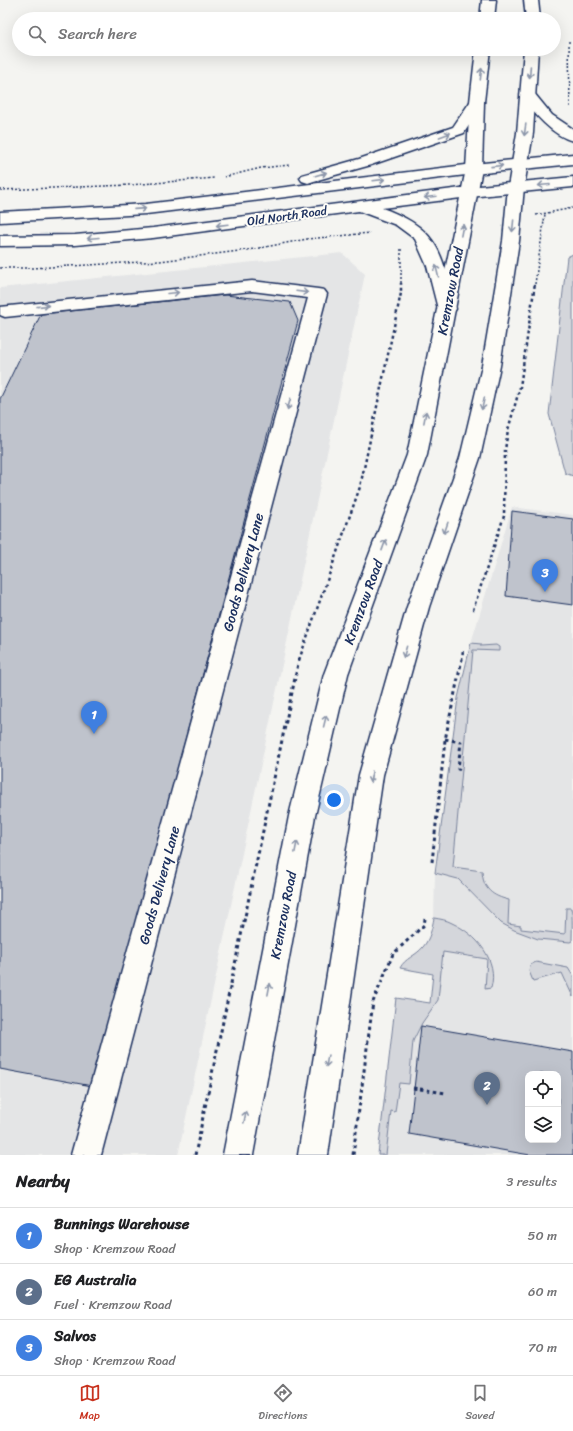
<!DOCTYPE html>
<meta charset="utf-8">
<style>
body{margin:0;font-family:Sriracha,sans-serif;background:#f2f2f2;color:#202124}
.controls{position:absolute;right:12px;bottom:12px;display:grid;overflow:hidden;border-radius:8px;box-shadow:0 4px 16px #0002}
.controls button{width:36px;height:36px;display:grid;place-items:center;padding:0;border:0;border-bottom:1px solid #e0e0e0;background:#fff;color:#202124;font:20px sans-serif}
.you{position:absolute;left:334px;top:800px;width:14px;height:14px;margin:-10px;border:3px solid #fff;border-radius:50%;background:#1a73e8;box-shadow:0 0 0 6px #1a73e833}
.badge{display:grid;place-items:center;width:26px;height:26px;border-radius:50%;background:#c8321e;color:#fff;font-size:13px;font-weight:700}
.pin{position:absolute;translate:-50% -33px;filter:drop-shadow(0 1px 2px #0008)}
.pin::after{content:'';position:absolute;top:21px;width:14px;height:12px;background:inherit;clip-path:polygon(0 0,100% 0,50% 100%)}
.list{margin:0;padding:0;list-style:none}
h2{display:flex;justify-content:space-between;align-items:center;height:52px;margin:0;padding:0 16px;font-size:17px}
h2 small{font-size:13px;font-weight:400;color:#757577}
.list li{display:grid;grid-template-columns:26px 1fr auto;gap:12px;align-items:center;box-sizing:border-box;height:56px;padding:0 16px;border-top:1px solid #e0e0e0}
.list b{display:block;font-size:15px;white-space:nowrap}
.list p{margin:0;font-size:13px;white-space:nowrap;color:#757577}
.list em{font-size:13px;font-style:normal;color:#757577}
.icon{flex:none;width:22px;height:22px;fill:none;stroke:currentColor;stroke-width:2;stroke-linecap:round;stroke-linejoin:round}
.map{position:relative;flex:none;width:573px;height:1155px;overflow:hidden}
.search{position:absolute;background:#fff;box-shadow:0 4px 16px #0002;left:12px;right:12px;top:12px;height:44px;display:flex;align-items:center;gap:10px;box-sizing:border-box;padding:0 14px;border-radius:22px;color:#757577;font-size:15px}
.sheet{height:220px;background:#fff}
nav{display:flex;justify-content:space-around;align-items:center;box-sizing:border-box;height:56px;border-top:1px solid #e0e0e0;background:#fff;font-size:11px;color:#757577}
nav a{display:grid;justify-items:center;gap:2px}
nav .on{color:#c8321e}
.map>svg:first-child{display:block}
.built{fill:#e4e5e6;fill-rule:evenodd}
.green{fill:#d4d6db;stroke:#78829c}
.building{fill:#bfc3cc;stroke:#1b2f5e;fill-rule:evenodd}
.lines{fill:none;stroke-linecap:round;stroke-linejoin:round}
.minor-casing{stroke:#1b2f5e;stroke-width:3}
.major-casing{stroke:#1b2f5e;stroke-width:3}
.path-far2{stroke:#1b2f5e;stroke-width:1.5;stroke-dasharray:2 2;stroke-linecap:butt}
.path-far1{stroke:#1b2f5e;stroke-width:2.5;stroke-dasharray:3 3;stroke-linecap:butt}
.path{stroke:#1b2f5e;stroke-width:3;stroke-dasharray:3.5 3.5;stroke-linecap:butt}
.minor{fill:#fdfcf7;fill-rule:evenodd}
.major{fill:#fdfcf7;fill-rule:evenodd}
.oneway{stroke:#8c96aa}
.labels{text-anchor:middle;stroke-width:4;stroke-linejoin:round;paint-order:stroke}
.far-street-label{font-size:12px;fill:#1b2f5e;stroke:#fdfcf7}
.street-label{font-size:14px;fill:#1b2f5e;stroke:#fdfcf7}
</style>
<div class="map">
<svg width="573" height="1155" viewBox="0 0 573 1155">
<rect width="100%" height="100%" fill="#f4f4f1"/>
<filter id="ink" filterUnits="userSpaceOnUse"><feTurbulence type="fractalNoise" baseFrequency=".025" numOctaves="2"/><feDisplacementMap in="SourceGraphic" scale="8" xChannelSelector="R" yChannelSelector="G"/><feConvolveMatrix kernelMatrix="1 2 1 2 8 2 1 2 1" color-interpolation-filters="sRGB"/></filter>
<g filter="url(#ink)">
<g class="built">
<path d="M342,253l23,21 -187,881h-178v-867z"/>
<path d="M512,507l61,8v640h-196l19,-157 34,5 3,-29 -33,-6 4,-6 19,-15 8,-14 3,-15 1,-45 23,-175 13,-55zM528,1074h30v66h-30z"/>
</g>
<g class="green">
<path d="M573,254v222l-8,-3 -16,-59 18,-157z"/>
<path d="M471,643l10,1v2l15,-1 3,2v4l-26,-1 -20,217 29,4c1,18 10,25 27,29l-1,24 13,2v3l44,5 1,-26h5c2,9 1,23 1,33l-2,1 -32,-3 -24,-9 -13,-7 -43,-44 -23,-6 23,-175z"/>
<path d="M434,918c6,1 13,2 18,5 24,11 47,37 39,65l-6,1 2,-30 -44,-7 -5,48 -16,23 -9,18 -4,43 -10,-1 -4,29 -4,-1 -5,44h-8l18,-157 34,5 3,-29 -33,-6c5,-10 16,-12 23,-21 7,-8 9,-19 11,-29z"/>
<path d="M536,962l32,6 5,8v21l-11,-24 -29,8 -4,-10 1,-6z"/>
</g>
<g class="building">
<path d="M225,295l65,7 8,19 -206,765 -92,-17v-670l41,-85z"/>
<path d="M512,511l61,8v86l-67,-9z"/>
<path d="M421,1026l152,26v103h-43l-121,-21zM528,1074h30v66h-30z"/>
</g>
<g class="lines">
<g class="minor-casing">
<g id="minor">
<path d="M482,0h14l-2,19h-14z"/>
<path d="M524,0h14l2,19h-14z"/>
<path d="M476,49h14l-6,53 -2,67 -55,286 -79,219 -33,142 -62,339h-30l66,-339 35,-142 83,-219 59,-286 4,-67z"/>
<path d="M524,49h14l-5,84 -9,54 -5,54 -19,125 -20,92 -51,149 -46,168 -55,380h-30l61,-380 48,-168 53,-149 22,-92 21,-125 5,-54 9,-54z"/>
<path d="M252,281l66,8 6,1 3,4 -226,861h-30l237,-857 -56,-7 -247,26 -5,-2v-8z"/>
</g>
</g>
<g class="major-casing">
<g id="major">
<path d="M529,92l5,1 18,22 21,14v12c-20,-5 -40,-28 -51,-45l2,-3z"/>
<path d="M477,98l5,1 2,3 -20,31 -93,32 -57,16 -6,2 -6,-2 -2,-3 2,-3 57,-16 94,-32 19,-28z"/>
<path d="M573,154v10l-99,10 -328,40 -146,8v-10l146,-8 328,-40z"/>
<path d="M573,177v10l-104,10 -87,11c59,21 59,46 74,101l-3,4 -6,2 -6,-2 -3,-4 -11,-43 -12,-27 -19,-14 -37,-14 -206,27 -78,7 -75,1v-10l75,-1 78,-7 316,-41z"/>
</g>
</g>
<g class="path-far2">
<path d="M569,41l1,68"/>
<path d="M224,177l37,-9 29,-3"/>
<path d="M0,190l130,-5 85,-7"/>
<path d="M536,215l37,-7"/>
<path d="M401,249v35"/>
<path d="M0,268h33l127,-7 95,-12 52,-10 63,-6"/>
<path d="M535,284l10,-70"/>
</g>
<g class="path-far1">
<path d="M473,610l31,-94 1,-66 3,-20 12,-43 15,-104"/>
<path d="M299,660l61,-173 41,-194v-10"/>
<path d="M462,660l1,-11"/>
</g>
<g class="path">
<path d="M445,739l16,3 -3,27 4,1"/>
<path d="M432,862l13,-122 17,-81"/>
<path d="M413,1088l33,5"/>
<path d="M195,1155l104,-496"/>
<path d="M353,1155l20,-153 20,-48 31,-29 1,-6"/>
</g>
<use href="#minor" class="minor"/>
<use href="#major" class="major"/>
</g>
<defs><path id="oneway-shaft" d="M-6 0H5M1.5-3L5.5 0L1.5 3" fill="none" stroke-width="1.6" stroke-linecap="round" stroke-linejoin="round"/></defs>
<g class="oneway">
<use href="#oneway-shaft" transform="translate(530 72) rotate(94)"/>
<use href="#oneway-shaft" transform="translate(481 74) rotate(-83)"/>
<use href="#oneway-shaft" transform="translate(525 130) rotate(98)"/>
<use href="#oneway-shaft" transform="translate(445 135) rotate(-20)"/>
<use href="#oneway-shaft" transform="translate(497 166) rotate(-6)"/>
<use href="#oneway-shaft" transform="translate(321 174) rotate(-16)"/>
<use href="#oneway-shaft" transform="translate(379 180) rotate(-7)"/>
<use href="#oneway-shaft" transform="translate(544 185) rotate(175)"/>
<use href="#oneway-shaft" transform="translate(430 197) rotate(173)"/>
<use href="#oneway-shaft" transform="translate(140 209) rotate(-4)"/>
<use href="#oneway-shaft" transform="translate(222 225) rotate(173)"/>
<use href="#oneway-shaft" transform="translate(513 226) rotate(96)"/>
<use href="#oneway-shaft" transform="translate(462 230) rotate(-79)"/>
<use href="#oneway-shaft" transform="translate(93 238) rotate(175)"/>
<use href="#oneway-shaft" transform="translate(437 271) rotate(-104)"/>
<use href="#oneway-shaft" transform="translate(302 292) rotate(7)"/>
<use href="#oneway-shaft" transform="translate(173 293) rotate(-5)"/>
<use href="#oneway-shaft" transform="translate(43 306) rotate(-6)"/>
<use href="#oneway-shaft" transform="translate(289 404) rotate(105)"/>
<use href="#oneway-shaft" transform="translate(483 404) rotate(103)"/>
<use href="#oneway-shaft" transform="translate(425 417) rotate(-79)"/>
<use href="#oneway-shaft" transform="translate(446 528) rotate(109)"/>
<use href="#oneway-shaft" transform="translate(384 545) rotate(-70)"/>
<use href="#oneway-shaft" transform="translate(405 652) rotate(106)"/>
<use href="#oneway-shaft" transform="translate(325 721) rotate(-76)"/>
<use href="#oneway-shaft" transform="translate(371 777) rotate(101)"/>
<use href="#oneway-shaft" transform="translate(296 847) rotate(-79)"/>
<use href="#oneway-shaft" transform="translate(269 989) rotate(-79)"/>
<use href="#oneway-shaft" transform="translate(327 1061) rotate(99)"/>
<use href="#oneway-shaft" transform="translate(245 1117) rotate(-79)"/>
</g>
</g>
<g class="labels">
<g class="far-street-label">
<text transform="translate(287 216) rotate(-8)" y="4">Old North Road</text>
</g>
<g class="street-label">
<text transform="translate(450 291) rotate(-79)" y="5">Kremzow Road</text>
<text transform="translate(243 572) rotate(-75)" y="5">Goods Delivery Lane</text>
<text transform="translate(363 602) rotate(-70)" y="5">Kremzow Road</text>
<text transform="translate(159 885) rotate(-75)" y="5">Goods Delivery Lane</text>
<text transform="translate(283 915) rotate(-79)" y="5">Kremzow Road</text>
</g>
</g>
</svg>
<div class="controls">
<button><svg class="icon" aria-label="locate" viewBox="0 0 24 24"><circle cx="12" cy="12" r="6"/><path d="M12 2v4M12 18v4M2 12h4M18 12h4"/></svg></button>
<button><svg class="icon" aria-label="layers" viewBox="0 0 24 24"><path d="M12 4l9 5-9 5-9-5zM3 14l9 5 9-5"/></svg></button>
</div>
<div class="you"></div>
<div class="pin badge" style="left:94px;top:734px;background:#3f7fe0">1</div>
<div class="pin badge" style="left:487px;top:1105px;background:#5c6f8a">2</div>
<div class="pin badge" style="left:545px;top:592px;background:#3f7fe0">3</div>
<div class="search"><svg class="icon" aria-label="search" viewBox="0 0 24 24"><circle cx="10" cy="10" r="6"/><path d="M15 15l6 6"/></svg>Search here</div>
</div>
<section class="sheet">
<h2>Nearby<small>3 results</small></h2>
<ul class="list">
<li><span class="badge" style="background:#3f7fe0">1</span><div><b>Bunnings Warehouse</b><p>Shop · Kremzow Road</p></div><em>50 m</em></li>
<li><span class="badge" style="background:#5c6f8a">2</span><div><b>EG Australia</b><p>Fuel · Kremzow Road</p></div><em>60 m</em></li>
<li><span class="badge" style="background:#3f7fe0">3</span><div><b>Salvos</b><p>Shop · Kremzow Road</p></div><em>70 m</em></li>
</ul>
</section>
<nav>
<a class="on"><svg class="icon" aria-label="map" viewBox="0 0 24 24"><path d="M3 6l6-2 6 2 6-2v14l-6 2-6-2-6 2zM9 4v14M15 6v14"/></svg>Map</a>
<a><svg class="icon" aria-label="directions" viewBox="0 0 24 24"><path d="M12 3l9 9-9 9-9-9zM9 14v-3h6M13 9l2 2-2 2"/></svg>Directions</a>
<a><svg class="icon" aria-label="saved" viewBox="0 0 24 24"><path d="M7 4h10v16l-5-4-5 4z"/></svg>Saved</a>
</nav>
